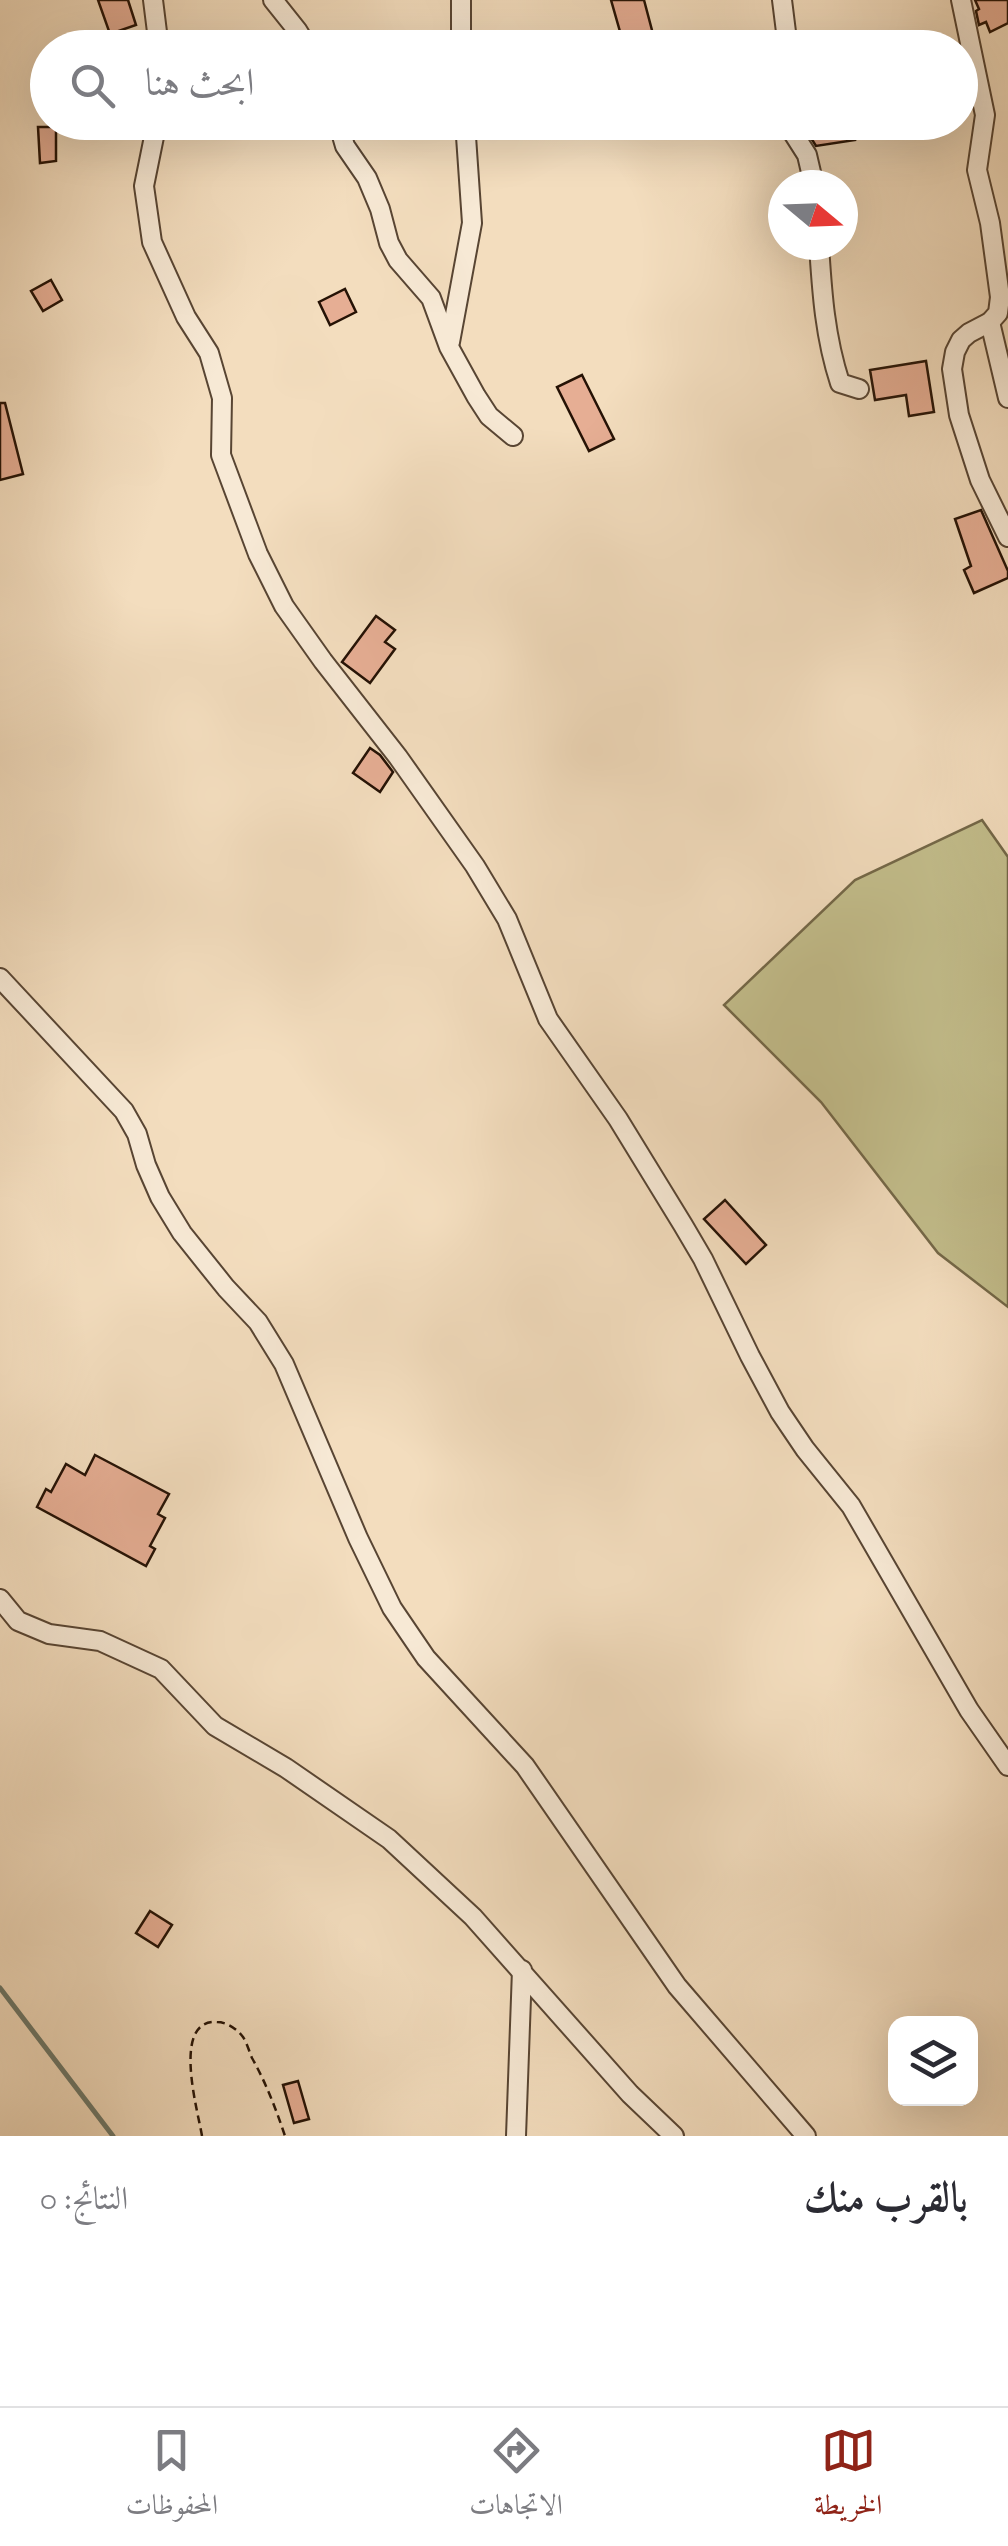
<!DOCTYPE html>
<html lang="ar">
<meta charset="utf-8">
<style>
body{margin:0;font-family:"Sorts Mill Goudy",Amiri,serif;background:#f2f2f3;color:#2b2b33;direction:rtl}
.controls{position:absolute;right:30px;bottom:30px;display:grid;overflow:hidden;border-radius:20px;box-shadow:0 10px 40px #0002}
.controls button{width:90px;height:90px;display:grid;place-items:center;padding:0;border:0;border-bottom:2px solid #e1e1e2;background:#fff;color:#2b2b33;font:50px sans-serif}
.compass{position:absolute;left:768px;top:170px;width:90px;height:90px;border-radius:50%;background:#fff;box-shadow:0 10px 40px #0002;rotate:109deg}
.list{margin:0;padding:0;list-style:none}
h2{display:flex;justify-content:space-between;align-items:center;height:130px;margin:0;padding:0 40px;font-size:42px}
h2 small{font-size:32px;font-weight:400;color:#7c7c81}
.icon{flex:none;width:55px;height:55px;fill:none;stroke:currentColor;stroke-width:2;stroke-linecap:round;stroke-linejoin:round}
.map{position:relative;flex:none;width:1008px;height:2136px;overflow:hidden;direction:ltr}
.search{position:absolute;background:#fff;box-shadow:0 10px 40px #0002;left:30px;right:30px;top:30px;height:110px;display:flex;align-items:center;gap:25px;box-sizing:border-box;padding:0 35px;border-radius:55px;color:#7c7c81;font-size:38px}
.sheet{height:270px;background:#fff}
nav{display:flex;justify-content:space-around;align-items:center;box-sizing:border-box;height:140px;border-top:2px solid #e1e1e2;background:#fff;font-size:28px;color:#7c7c81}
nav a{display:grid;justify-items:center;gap:5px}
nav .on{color:#8f2418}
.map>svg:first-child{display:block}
.green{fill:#c3be8c;stroke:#746848;stroke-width:2.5}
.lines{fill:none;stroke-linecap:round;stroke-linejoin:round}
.stream{stroke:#6c786a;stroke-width:5}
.building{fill:#e6ae94;stroke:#251205;stroke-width:2.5}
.minor-casing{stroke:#584533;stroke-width:22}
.path{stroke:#251205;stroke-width:2.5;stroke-dasharray:8 5;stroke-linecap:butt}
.minor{stroke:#f7e9d5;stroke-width:18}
</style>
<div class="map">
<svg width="1008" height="2136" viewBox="0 0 1008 2136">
<rect width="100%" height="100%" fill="#f3ddbe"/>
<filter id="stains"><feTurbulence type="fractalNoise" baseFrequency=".002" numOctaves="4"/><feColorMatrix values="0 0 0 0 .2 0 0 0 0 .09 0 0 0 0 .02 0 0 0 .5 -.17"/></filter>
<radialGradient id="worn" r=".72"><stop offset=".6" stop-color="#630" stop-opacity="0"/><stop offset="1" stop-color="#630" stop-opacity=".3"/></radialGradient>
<path class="green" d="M982,820l26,37v450l-70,-54 -117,-151 -97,-97 131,-125z"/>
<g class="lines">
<path class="stream" d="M0,1988l113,148"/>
</g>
<g class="building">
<path d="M98,0h30l8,25 -26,9z"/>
<path d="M611,0h33l9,34 -30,8z"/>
<path d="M975,0h33v23l-18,9 -4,-10 -7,3 -3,-14 3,-2z"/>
<path d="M805,122h47l3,18 -39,6 -10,-16z"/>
<path d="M38,127h18v34l-16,2z"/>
<path d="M51,280l11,20 -19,11 -12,-20z"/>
<path d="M345,289l11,23 -26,13 -11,-23z"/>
<path d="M926,361l8,51 -25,4 -3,-21 -31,5 -5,-30z"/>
<path d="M582,375l32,64 -25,12 -32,-64z"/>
<path d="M0,403h5l18,71 -23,6z"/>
<path d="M981,510l27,61v7l-34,15 -10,-23 7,-4 -16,-47z"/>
<path d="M376,616l19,14 -10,12 10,7 -25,34 -28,-21z"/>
<path d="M370,748l10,7 13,17 -13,20 -27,-19z"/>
<path d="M725,1200l41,45 -20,19 -42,-45z"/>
<path d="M95,1455l74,39 -11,20 7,4 -15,28 5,3 -9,17 -109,-59 9,-18 5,3 15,-28 19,11z"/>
<path d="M150,1911l22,14 -14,22 -22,-14z"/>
<path d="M298,2081l11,38 -15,4 -11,-38z"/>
</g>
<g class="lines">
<g class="minor-casing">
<g id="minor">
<path d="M153,0l6,48"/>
<path d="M273,0l24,30 11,18"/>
<path d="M782,0l4,32 -3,16"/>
<path d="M961,0l24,115 -8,55 13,53 10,74 -2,16 -8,9 -21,11 -8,7 -6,12 -3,17 7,46 21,65 28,57"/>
<path d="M461,48v-48"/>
<path d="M157,122l-13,64 8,56 34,75 23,36 13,45 -1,57 37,99 26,52 39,55 75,96 77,109 32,53 41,100 70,100 65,106 20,34 47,97 30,56 25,37 46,57 118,204 39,56"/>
<path d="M338,122l7,24 22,32 13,31 9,34 9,17 33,38 18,49 27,49 13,20 24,20"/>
<path d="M786,122l21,33 7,30"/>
<path d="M819,245c3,48 6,92 21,138l19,6"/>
<path d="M990,322l18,76"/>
<path d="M450,342l22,-119 -7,-101"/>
<path d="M0,978l124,133 13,23 9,31 14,32 22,36 44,55 32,34 26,42 74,174 34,70 34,50 99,108 152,220 129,150"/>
<path d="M0,1599l18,22 31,13 51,7 61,28 54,57 71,42 103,71 84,78 157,177 44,42"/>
<path d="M516,2136l6,-166"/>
</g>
</g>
<path class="path" d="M202,2136c-4,-25 -31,-117 15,-114 10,0 20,7 26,15 4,6 6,14 9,21 14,25 24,51 33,78"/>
<use href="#minor" class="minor"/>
</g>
<rect width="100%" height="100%" filter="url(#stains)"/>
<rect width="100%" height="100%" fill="url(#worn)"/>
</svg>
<div class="controls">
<button><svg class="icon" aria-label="layers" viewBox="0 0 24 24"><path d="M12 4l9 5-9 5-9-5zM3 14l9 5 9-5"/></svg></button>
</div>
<svg class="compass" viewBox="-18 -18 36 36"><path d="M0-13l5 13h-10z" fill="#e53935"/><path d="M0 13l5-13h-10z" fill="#7c7c81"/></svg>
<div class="search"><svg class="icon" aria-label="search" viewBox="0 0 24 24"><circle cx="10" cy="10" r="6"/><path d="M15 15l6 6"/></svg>ابحث هنا</div>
</div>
<section class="sheet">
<h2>بالقرب منك<small>النتائج: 0</small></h2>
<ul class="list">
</ul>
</section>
<nav>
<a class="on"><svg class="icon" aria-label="map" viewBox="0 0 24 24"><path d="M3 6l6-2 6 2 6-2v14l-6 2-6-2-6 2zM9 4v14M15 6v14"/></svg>الخريطة</a>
<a><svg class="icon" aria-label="directions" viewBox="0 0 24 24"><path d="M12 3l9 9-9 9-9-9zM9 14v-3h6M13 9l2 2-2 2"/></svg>الاتجاهات</a>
<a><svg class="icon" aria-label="saved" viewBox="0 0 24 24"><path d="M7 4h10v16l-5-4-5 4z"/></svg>المحفوظات</a>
</nav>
